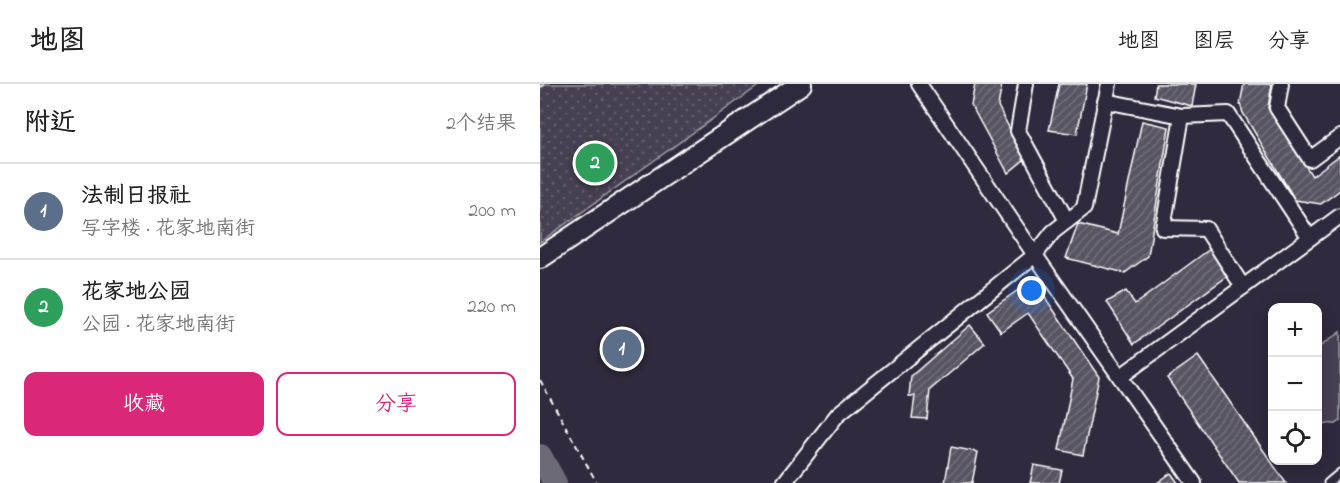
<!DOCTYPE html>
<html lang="zh">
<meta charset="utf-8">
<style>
body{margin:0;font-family:"Indie Flower","LXGW WenKai TC",sans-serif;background:#f2f2f2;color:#222}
.controls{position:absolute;right:18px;bottom:18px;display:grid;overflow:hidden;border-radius:12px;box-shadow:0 3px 15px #0003}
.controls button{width:54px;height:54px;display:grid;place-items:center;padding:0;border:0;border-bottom:2px solid #e0e0e0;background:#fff;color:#222;font:30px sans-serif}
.you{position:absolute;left:492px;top:207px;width:21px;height:21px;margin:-15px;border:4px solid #fff;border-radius:50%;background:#1a73e8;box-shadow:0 0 0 9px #1a73e833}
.badge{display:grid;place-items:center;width:39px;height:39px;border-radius:50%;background:#db2777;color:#fff;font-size:20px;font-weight:700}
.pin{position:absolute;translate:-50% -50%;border:3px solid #fff;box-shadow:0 2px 6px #0006}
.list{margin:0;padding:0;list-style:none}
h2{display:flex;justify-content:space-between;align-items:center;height:78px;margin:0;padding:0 24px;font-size:26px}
h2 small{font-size:20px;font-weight:400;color:#767676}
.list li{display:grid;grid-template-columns:39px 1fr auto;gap:18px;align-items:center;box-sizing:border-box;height:96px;padding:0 24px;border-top:2px solid #e0e0e0}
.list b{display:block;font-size:22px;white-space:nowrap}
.list p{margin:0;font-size:20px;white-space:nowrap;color:#767676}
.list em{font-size:20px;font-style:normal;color:#767676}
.actions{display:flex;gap:12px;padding:18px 24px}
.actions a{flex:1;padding:14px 0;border:2px solid #db2777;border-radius:12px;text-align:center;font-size:21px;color:#db2777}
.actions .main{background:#db2777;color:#fff}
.icon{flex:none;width:33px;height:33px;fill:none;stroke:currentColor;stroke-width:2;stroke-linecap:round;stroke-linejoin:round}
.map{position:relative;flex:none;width:800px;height:399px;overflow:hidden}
header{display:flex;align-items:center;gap:36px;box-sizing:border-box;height:84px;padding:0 30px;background:#fff;border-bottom:2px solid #e0e0e0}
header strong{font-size:28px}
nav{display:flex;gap:33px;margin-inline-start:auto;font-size:21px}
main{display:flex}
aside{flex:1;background:#fff}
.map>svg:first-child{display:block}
.grass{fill:#464152;stroke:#a2a0a8;stroke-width:1.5}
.garden{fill:url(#garden-dots);stroke:#a2a0a8;stroke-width:1.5}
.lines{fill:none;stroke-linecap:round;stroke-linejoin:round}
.river{stroke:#6d6a77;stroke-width:24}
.building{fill:url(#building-hatch);stroke:#fff;stroke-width:1.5}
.lane-casing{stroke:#fff;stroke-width:11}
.street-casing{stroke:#fff;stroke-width:18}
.secondary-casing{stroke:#fff;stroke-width:24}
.path{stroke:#fff;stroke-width:2;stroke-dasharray:6 4.5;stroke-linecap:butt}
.lane{stroke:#2f2a3d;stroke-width:7}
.street{stroke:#2f2a3d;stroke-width:14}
.secondary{stroke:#2f2a3d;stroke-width:20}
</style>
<header>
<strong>地图</strong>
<nav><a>地图</a><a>图层</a><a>分享</a></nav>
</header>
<main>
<aside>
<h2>附近<small>2个结果</small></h2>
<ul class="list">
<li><span class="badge" style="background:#5c6f8a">1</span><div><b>法制日报社</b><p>写字楼 · 花家地南街</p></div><em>200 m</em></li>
<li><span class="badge" style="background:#2e9e5b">2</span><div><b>花家地公园</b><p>公园 · 花家地南街</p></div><em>220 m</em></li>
</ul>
<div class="actions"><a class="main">收藏</a><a>分享</a></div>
</aside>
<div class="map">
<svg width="800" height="399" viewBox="0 0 800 399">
<defs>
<pattern id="garden-dots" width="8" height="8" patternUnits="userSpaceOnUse" patternTransform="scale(1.5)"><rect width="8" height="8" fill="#464152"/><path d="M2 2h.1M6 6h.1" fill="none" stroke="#625e6c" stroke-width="1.8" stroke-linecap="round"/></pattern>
<pattern id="building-hatch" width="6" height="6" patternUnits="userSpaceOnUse" patternTransform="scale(1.5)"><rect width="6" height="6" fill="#595564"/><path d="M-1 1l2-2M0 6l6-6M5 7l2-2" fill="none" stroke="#726e7b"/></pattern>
</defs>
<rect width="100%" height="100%" fill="#2f2a3d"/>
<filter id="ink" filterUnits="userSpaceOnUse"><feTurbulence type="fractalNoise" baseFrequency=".0167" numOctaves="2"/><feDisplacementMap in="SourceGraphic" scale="12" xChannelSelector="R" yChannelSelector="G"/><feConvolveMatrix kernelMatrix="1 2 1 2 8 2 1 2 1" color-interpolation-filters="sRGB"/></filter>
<g filter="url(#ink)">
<path class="grass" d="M800,248v89l-4,3 -18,-1v-75z"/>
<path class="garden" d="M0,0h221l-221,158z"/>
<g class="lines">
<path class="river" d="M0,372l15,27"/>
</g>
<g class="building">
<path d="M435,0h27l-4,22 27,53 -17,14 -37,-68z"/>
<path d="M519,0h28l-10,50 -28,-4z"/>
<path d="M616,0h40l-4,22 -38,-10z"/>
<path d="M704,0h28l-4,24 44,68 28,-21v35l-19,14 -26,-4 -52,-87 -3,-9z"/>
<path d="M602,37l27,6 -21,129 -23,17 -59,-15 12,-34 40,10z"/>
<path d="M670,165l19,26 -95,69 -27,-42 19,-11 9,13z"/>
<path d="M481,204l19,2 59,87 -16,78 -24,-5 14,-71 -45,-66 -27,19 -14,-20z"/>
<path d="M430,241l15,18 -55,47 -3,29 -15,-1 3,-22h-6l2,-20z"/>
<path d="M658,272l88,127h-47l-72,-105z"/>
<path d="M411,363l27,5 -6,31h-27z"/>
<path d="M494,381l28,5 -3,13h-29z"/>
<path d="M631,389l7,10h-21z"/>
</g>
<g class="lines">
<g class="lane-casing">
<path id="lane" d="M788,399l12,-10"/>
</g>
<g class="street-casing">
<g id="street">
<path d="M379,0l116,171 159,228"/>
<path d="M486,0l-8,47 49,90"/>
<path d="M741,0l-4,24 33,51 30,-22"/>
<path d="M565,17l77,15 46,-2 82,124"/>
<path d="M642,32l-19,112 43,1 37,58"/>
<path d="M580,293l220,-161"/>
<path d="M244,399l54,-69 197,-159 18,-23 31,-24 25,-124"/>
</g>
</g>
<g class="secondary-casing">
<path id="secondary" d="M0,174l261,-174"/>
</g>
<g class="path">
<path d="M0,3l6,-3"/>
<path d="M0,296l57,103"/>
</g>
<use href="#lane" class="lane"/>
<use href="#street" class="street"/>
<use href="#secondary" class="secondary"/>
</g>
</g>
</svg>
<div class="controls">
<button>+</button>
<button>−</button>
<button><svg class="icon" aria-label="locate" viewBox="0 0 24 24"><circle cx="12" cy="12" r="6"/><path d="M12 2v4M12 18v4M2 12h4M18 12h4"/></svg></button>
</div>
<div class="you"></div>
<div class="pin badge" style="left:82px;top:265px;background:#5c6f8a">1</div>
<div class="pin badge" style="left:55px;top:79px;background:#2e9e5b">2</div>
</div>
</main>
